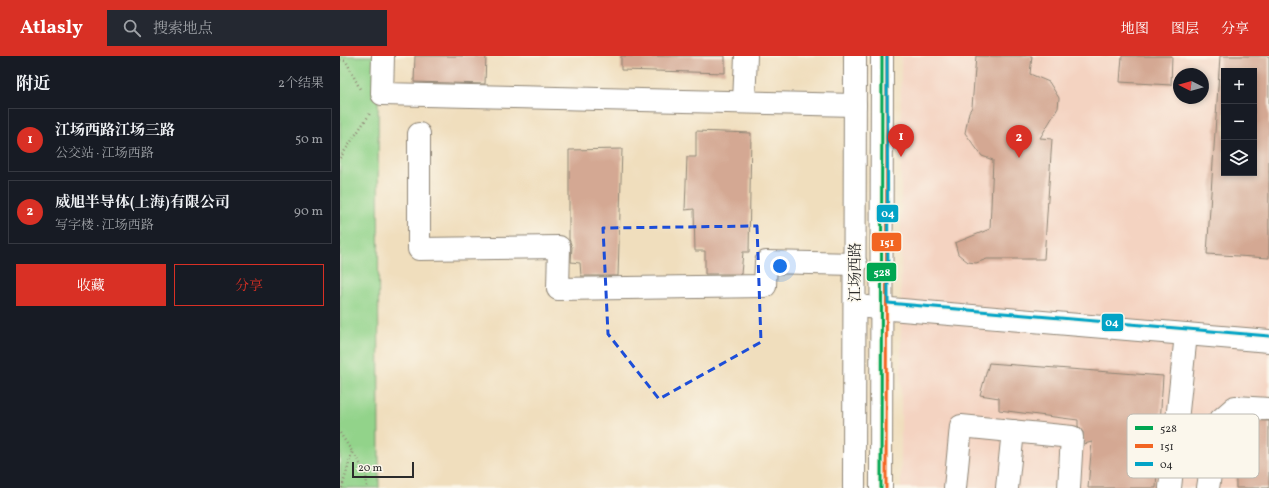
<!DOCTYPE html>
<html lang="zh">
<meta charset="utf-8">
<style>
body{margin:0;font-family:Vollkorn,"Noto Serif SC",serif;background:#242831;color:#f1f3f6}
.controls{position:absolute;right:12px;top:12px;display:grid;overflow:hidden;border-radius:0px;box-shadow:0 2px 6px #0003}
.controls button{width:36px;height:36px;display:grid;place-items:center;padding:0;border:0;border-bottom:1px solid #363941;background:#171b24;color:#f1f3f6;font:20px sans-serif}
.compass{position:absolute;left:833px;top:12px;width:36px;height:36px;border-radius:50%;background:#171b24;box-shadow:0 2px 6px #0003;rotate:276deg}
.scale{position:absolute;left:12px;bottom:10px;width:62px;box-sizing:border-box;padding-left:4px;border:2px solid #2b2b2b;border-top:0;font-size:11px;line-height:14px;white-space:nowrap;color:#2b2b2b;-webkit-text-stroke:3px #fbf7ec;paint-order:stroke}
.you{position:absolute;left:440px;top:210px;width:14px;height:14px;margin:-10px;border:3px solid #fff;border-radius:50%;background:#1a73e8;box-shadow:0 0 0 6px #1a73e833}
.badge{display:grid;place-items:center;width:26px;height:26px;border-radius:50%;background:#d93025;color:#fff;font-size:13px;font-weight:700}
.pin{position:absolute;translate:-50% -33px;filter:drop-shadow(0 1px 2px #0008)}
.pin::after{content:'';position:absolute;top:21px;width:14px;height:12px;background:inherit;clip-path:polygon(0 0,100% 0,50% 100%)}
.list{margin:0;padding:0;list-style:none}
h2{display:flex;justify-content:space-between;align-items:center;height:52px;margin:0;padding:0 16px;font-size:17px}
h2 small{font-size:13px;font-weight:400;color:#9ea1a6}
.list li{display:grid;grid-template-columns:26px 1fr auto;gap:12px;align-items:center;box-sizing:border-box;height:64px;margin:0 8px 8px;padding:0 8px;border:1px solid #363941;border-radius:0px}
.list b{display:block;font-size:15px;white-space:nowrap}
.list p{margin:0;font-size:13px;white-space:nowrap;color:#9ea1a6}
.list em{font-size:13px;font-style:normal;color:#9ea1a6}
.actions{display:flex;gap:8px;padding:12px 16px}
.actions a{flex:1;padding:9px 0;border:1px solid #d93025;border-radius:0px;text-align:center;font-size:14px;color:#d93025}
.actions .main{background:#d93025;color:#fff}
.icon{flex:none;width:22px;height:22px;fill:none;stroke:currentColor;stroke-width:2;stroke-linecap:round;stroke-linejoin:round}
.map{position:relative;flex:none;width:929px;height:432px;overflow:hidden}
header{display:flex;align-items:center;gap:24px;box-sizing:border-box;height:56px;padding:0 20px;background:#d93025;color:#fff}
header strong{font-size:19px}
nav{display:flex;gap:22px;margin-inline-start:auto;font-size:14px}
.search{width:280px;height:36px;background:#242831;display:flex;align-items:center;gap:10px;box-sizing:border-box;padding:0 14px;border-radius:0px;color:#9ea1a6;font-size:15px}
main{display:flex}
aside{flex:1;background:#171b24}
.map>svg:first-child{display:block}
.built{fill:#f4d3c1;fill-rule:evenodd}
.green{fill:#92d38a;stroke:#5e7f5a}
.building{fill:#d4a893;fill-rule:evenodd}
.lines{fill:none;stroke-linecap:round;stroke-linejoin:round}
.minor-casing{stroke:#8e8474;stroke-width:24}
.major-casing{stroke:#8e8474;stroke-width:24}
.path{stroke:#8e8474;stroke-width:2.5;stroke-dasharray:1 3;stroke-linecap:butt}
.minor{stroke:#fff;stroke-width:22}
.major{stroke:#fff;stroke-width:22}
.bus-1-casing{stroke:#fbf7ec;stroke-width:6}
.bus-2-casing{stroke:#fbf7ec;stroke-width:6}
.bus-3-casing{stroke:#fbf7ec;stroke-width:6}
.bus-1{stroke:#00a651;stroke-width:3}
.bus-2{stroke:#f26522;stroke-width:3}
.bus-3{stroke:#02a3c6;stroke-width:3}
.marked{fill:none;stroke:#1d4ed8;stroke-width:3;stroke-dasharray:8 5;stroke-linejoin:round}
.labels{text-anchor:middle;stroke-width:3;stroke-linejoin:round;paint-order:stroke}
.street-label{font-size:15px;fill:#2b2b2b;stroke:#fbf7ec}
.key{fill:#fbf7ec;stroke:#bdbab2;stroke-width:1}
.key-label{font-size:11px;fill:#2b2b2b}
.line-badge{stroke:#fbf7ec;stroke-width:1.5}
.badge-label{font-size:11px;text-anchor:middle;font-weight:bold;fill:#fff}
</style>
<header>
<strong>Atlasly</strong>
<div class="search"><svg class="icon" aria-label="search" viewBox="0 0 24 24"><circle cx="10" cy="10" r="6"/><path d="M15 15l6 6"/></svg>搜索地点</div>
<nav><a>地图</a><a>图层</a><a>分享</a></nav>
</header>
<main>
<aside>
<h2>附近<small>2个结果</small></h2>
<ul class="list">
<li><span class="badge">1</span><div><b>江场西路江场三路</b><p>公交站 · 江场西路</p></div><em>50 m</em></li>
<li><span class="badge">2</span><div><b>威旭半导体(上海)有限公司</b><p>写字楼 · 江场西路</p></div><em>90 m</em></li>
</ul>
<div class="actions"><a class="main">收藏</a><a>分享</a></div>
</aside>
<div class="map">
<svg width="929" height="432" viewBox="0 0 929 432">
<rect width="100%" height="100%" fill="#fbf7ec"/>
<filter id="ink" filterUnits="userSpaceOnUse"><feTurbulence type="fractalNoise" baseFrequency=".025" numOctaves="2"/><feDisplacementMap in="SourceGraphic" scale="8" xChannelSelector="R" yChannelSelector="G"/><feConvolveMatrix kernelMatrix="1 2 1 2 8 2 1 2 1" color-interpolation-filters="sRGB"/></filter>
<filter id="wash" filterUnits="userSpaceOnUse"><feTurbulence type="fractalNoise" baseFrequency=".012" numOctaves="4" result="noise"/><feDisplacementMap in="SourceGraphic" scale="16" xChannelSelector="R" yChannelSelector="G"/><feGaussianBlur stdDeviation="0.9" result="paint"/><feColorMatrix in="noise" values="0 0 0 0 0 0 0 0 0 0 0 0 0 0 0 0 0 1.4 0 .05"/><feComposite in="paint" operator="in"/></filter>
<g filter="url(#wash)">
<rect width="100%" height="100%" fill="#f0debd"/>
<path class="built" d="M561,0h368v432h-368zM884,15h30v102h-30zM839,18h24v24h-24z"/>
<path class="green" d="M0,0h38l1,432h-39z"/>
<g id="blocks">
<g class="building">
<path d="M75,0h71l-1,28 -71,-2z"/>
<path d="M281,0h104v17l-104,-3z"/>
<path d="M636,0h56l-2,18 19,8 10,16 -1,10 -18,30 12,1 -8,120h-57l-11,4 -8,-1 -10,-8 -3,-11 35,-14 3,-69 -11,-4 -17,-23 4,-21 3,-5z"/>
<path d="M782,0h50l-1,29 -51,-3z"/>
<path d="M880,0h49v202l-62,-4zM884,15h30v102h-30z"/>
<path d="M356,75l55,2 -2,119h-6l-2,22h-36v-23h-10l-1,-42 -9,1 2,-53h9z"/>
<path d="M282,93l-4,127h-37l-1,-13 -9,-1 1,-15 -3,-8v-89z"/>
<path d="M649,307l174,13 -7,112h-68l4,-46 -8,2 -1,-12 -5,-6v-6l-79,-10v-12l-19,-3z"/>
<path d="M899,364l30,1v67h-33l-1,-64z"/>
</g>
</g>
</g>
<g filter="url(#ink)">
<use href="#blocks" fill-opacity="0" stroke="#8e8474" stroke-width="1"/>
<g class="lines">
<g class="minor-casing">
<g id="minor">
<path d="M43,0l-1,38 473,11"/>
<path d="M404,46l2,-46"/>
<path d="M79,78v115l140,-2 -1,42 207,-3 1,-24 90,2"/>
<path d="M515,250l414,35"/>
<path d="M615,432l6,-62 111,11 -3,51"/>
<path d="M667,432l6,-57"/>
<path d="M830,432l16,-154"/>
<path d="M868,432l10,-66 17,-15 34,2"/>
</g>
</g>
<g class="major-casing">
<g id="major">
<path d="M514,432l1,-432"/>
<path d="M541,432l1,-432"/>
</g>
</g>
<g class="path">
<path d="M0,4l6,1 14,28"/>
<path d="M0,102l31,-46"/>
<path d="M0,377l26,40 1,15"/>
<path d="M2,432l10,-36"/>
</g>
<use href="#minor" class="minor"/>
<use href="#major" class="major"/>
<g class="bus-1-casing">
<path id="bus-1" d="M541,432l1,-432"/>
</g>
<g class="bus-2-casing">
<path id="bus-2" d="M546,432l1,-432"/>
</g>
<g class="bus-3-casing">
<path id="bus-3" d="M547,0l1,247 381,33"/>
</g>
<use href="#bus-1" class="bus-1"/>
<use href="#bus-2" class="bus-2"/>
<use href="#bus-3" class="bus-3"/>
</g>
</g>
<path class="marked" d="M417,170l4,116 -102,57 -51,-65 -5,-106z"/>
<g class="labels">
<g class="street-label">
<text transform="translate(515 216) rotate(-90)" y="5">江场西路</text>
</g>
</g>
<rect x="787" y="358" width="132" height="64" rx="6" class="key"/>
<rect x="795" y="370" width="18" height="4" fill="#00a651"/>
<rect x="795" y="388" width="18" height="4" fill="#f26522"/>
<rect x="795" y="406" width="18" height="4" fill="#02a3c6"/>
<g class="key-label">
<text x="820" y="376">528</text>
<text x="820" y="394">151</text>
<text x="820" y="412">04</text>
</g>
<g class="line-badge">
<rect x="536" y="148" width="23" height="19" rx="4" fill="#02a3c6"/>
<rect x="531" y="176" width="31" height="20" rx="4" fill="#f26522"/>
<rect x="526" y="206" width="31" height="20" rx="4" fill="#00a651"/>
<rect x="761" y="257" width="23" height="19" rx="4" fill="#02a3c6"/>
</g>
<g class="badge-label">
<text x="548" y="161">04</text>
<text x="547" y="190">151</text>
<text x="542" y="220">528</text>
<text x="772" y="270">04</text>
</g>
</svg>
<div class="controls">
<button>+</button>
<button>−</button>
<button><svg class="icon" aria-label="layers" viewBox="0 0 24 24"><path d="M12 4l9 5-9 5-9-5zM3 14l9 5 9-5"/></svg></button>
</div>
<svg class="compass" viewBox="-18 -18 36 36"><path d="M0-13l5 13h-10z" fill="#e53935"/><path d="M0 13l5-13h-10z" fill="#9ea1a6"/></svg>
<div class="scale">20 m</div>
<div class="you"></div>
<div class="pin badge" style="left:561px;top:101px">1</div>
<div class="pin badge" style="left:679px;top:102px">2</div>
</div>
</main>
